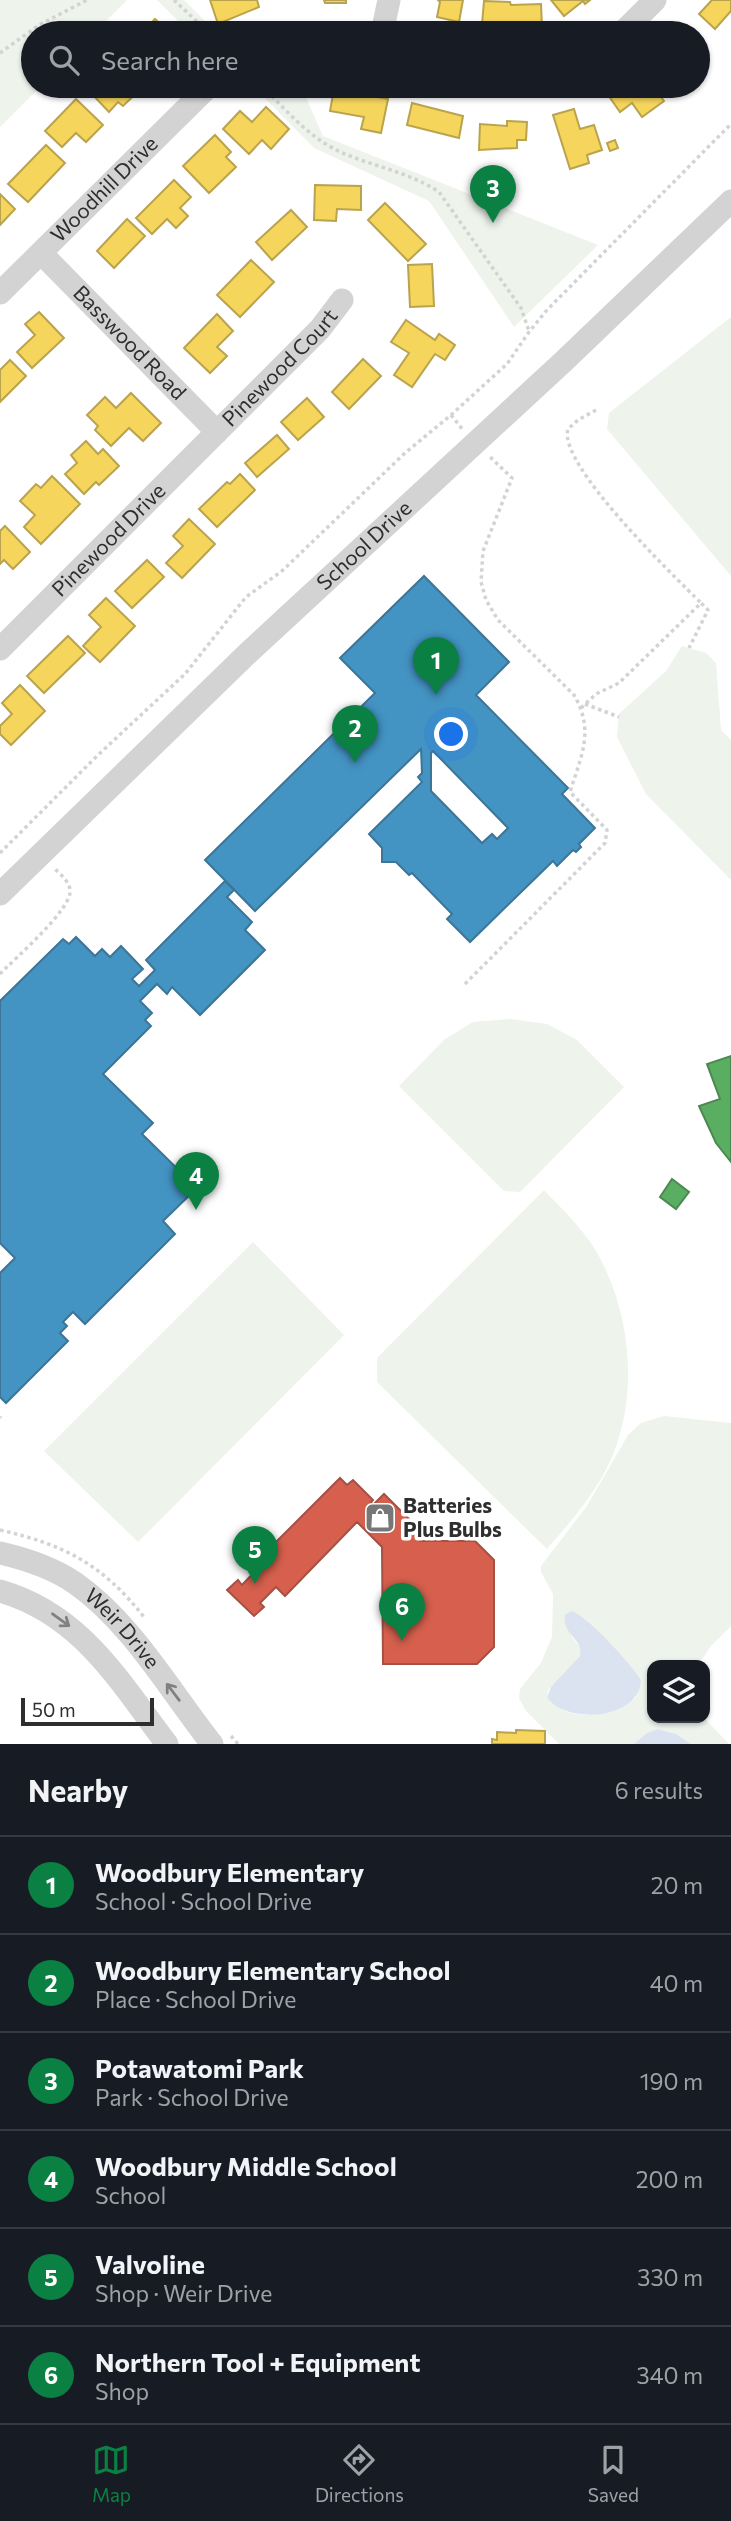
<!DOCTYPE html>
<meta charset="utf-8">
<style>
body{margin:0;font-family:Commissioner,sans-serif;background:#20242c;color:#f1f3f6}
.controls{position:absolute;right:21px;bottom:21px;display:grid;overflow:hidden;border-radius:14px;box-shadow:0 2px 5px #0004}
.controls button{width:63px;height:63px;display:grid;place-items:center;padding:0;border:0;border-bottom:2px solid #363941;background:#171b24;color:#f1f3f6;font:35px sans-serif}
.scale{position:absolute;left:21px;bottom:18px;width:133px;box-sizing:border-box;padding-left:7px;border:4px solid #2e2e2e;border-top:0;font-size:19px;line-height:24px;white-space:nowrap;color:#2e2e2e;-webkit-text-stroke:5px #fff;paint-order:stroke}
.you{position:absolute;left:452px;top:735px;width:24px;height:24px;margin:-18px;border:5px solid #fff;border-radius:50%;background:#1a73e8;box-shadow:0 0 0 10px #1a73e833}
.badge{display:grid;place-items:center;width:46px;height:46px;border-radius:50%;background:#0b8043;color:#fff;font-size:23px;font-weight:700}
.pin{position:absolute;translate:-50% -58px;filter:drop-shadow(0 2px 4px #0008)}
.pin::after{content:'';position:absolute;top:37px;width:24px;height:21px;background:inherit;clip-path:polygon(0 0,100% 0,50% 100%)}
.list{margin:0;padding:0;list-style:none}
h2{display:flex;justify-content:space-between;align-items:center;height:91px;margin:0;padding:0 28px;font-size:30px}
h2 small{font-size:23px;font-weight:400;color:#9ea1a6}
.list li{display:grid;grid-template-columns:46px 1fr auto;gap:21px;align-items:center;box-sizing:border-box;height:98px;padding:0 28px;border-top:2px solid #363941}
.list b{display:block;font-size:26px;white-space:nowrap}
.list p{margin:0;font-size:23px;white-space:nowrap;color:#9ea1a6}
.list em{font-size:23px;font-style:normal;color:#9ea1a6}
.icon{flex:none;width:38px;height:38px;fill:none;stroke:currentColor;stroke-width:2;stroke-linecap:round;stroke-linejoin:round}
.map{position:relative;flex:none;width:731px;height:1744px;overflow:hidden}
.search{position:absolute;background:#171b24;box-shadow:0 2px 5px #0004;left:21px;right:21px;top:21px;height:77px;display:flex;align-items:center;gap:18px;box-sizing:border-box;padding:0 24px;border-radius:38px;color:#9ea1a6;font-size:26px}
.sheet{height:679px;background:#171b24}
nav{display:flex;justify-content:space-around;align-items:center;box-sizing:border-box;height:98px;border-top:2px solid #363941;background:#171b24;font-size:19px;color:#9ea1a6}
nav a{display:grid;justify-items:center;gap:4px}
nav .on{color:#0b8043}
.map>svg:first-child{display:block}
.green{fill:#eef3ec;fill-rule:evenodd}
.water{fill:#dbe3f0}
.homes{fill:#f6d55c;stroke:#baa34e;stroke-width:2}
.shops{fill:#d6604d;stroke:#a45144;stroke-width:2}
.schools{fill:#4393c3;stroke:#3d7596;stroke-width:2;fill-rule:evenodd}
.public{fill:#5aae61;stroke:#4d8852;stroke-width:2}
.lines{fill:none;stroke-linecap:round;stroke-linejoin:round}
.path{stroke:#d3d3d3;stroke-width:3.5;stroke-dasharray:3.5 3.5;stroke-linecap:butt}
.minor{stroke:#d3d3d3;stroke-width:23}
.oneway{stroke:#808080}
.labels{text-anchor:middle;stroke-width:7;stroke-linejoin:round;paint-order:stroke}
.street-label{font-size:21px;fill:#2e2e2e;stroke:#fff}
.poi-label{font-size:21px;font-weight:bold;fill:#2e2e2e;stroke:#fff;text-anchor:start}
</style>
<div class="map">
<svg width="731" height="1744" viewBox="0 0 731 1744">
<rect width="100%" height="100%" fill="#fff"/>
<g class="green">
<path d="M0,0h127l-33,33h-61v53h8l-41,41z"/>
<path d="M157,0h27l33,33h-27z"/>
<path d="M253,86h48l22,50 275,109 -84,82 -85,-126 -115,-53z"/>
<path d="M731,317v259l-124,-147 2,-16z"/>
<path d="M682,646l24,7 10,10 5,67 10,10v140l-85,-86 -29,-57 2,-23 47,-43z"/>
<path d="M511,1019l36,5 30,16 47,47 -104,105 -16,-1 -105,-105 46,-47 28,-17z"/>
<path d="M544,1190c18,19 38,38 52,61 38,65 45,159 6,226 -15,26 -35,49 -55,72l-170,-167v-24z"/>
<path d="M253,1242l91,93 -206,207 -94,-91z"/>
<path d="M664,1416l67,7v203l-20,20 -13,19h-46v53h52l25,26h-38l-15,-10 -17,-5 -12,4 -13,11h-75l-33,-33 -7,-13 1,-9 21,-26 11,-26 1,-43 -12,-22v-6l46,-60 41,-71 13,-12zM584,1618l40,41 17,21 -5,17c-14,15 -51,23 -71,14 -6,-3 -12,-10 -18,-14l1,-7 31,-30 2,-12 -10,-12z"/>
</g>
<g class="water">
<path d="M571,1611c15,3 61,54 70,69 -1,40 -76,45 -94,17l4,-10 29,-31c4,-18 -18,-20 -15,-41z"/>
<path d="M658,1729l18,5 15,10h-57l13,-11z"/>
</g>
<g class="homes">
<path d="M210,0h47l2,7 -41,17z"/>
<path d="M324,0h22v3h-21z"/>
<path d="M463,0l-4,22 -22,-5 3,-15 -2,-2z"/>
<path d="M551,0h39l-5,4 -2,-3 -19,15z"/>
<path d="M712,0h19v11l-16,18 -16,-15z"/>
<path d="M484,1l26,1 1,3 30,-1 1,24 -29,1 -1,-3 -30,-2z"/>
<path d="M155,19l15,14h-28z"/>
<path d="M687,25l9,8h-18z"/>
<path d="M698,35l6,7 -4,4 9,9 -11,12z"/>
<path d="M99,86h45l-21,20 -5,-4 -9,10 -18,-19z"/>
<path d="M619,86h34l11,15 -22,16 -10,-14 -12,9 -12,-17z"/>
<path d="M334,89l54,10 -7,34 -20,-4 3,-12 -34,-6z"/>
<path d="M76,99l27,26 -17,17 -10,-9 -14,14 -17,-16z"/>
<path d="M412,103l51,13 -4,22 -52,-13z"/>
<path d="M266,107l23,22 -18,20 -9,-9 -13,14 -26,-25 17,-18 12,11z"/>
<path d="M574,109l6,20 14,-4 8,25 -15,5 2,8 -19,6 -17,-54z"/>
<path d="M507,121l20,1 -1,18h-9v8l-38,2 1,-26 27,2z"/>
<path d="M215,135l16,17 -5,5 10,10 -27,26 -26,-27z"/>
<path d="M615,140l3,8 -8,3 -3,-8z"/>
<path d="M46,145l19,18 -37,39 -20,-18z"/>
<path d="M174,180l17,17 -11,11 8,8 -12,12 -9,-9 -15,15 -16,-16z"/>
<path d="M315,185l46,1v24l-24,-1 -1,12 -22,-1z"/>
<path d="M0,194l15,15 -15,16z"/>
<path d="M385,203l41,41 -18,17 -40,-41z"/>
<path d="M291,210l16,17 -35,33 -16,-18z"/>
<path d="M127,219l18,17 -31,32 -17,-17z"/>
<path d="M251,260l23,22 -34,35 -23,-22z"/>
<path d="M432,264l2,42 -24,1 -2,-42z"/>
<path d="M39,312l25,26 -32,30 -15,-16 18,-17 -10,-11z"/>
<path d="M217,314l16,17 -16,16 10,9 -17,17 -26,-25z"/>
<path d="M406,320l29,20 4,-6 16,11 -10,15 -10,-6 -23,33 -18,-12 15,-22 -18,-11z"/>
<path d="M363,359l18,17 -32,33 -17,-17z"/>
<path d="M10,360l16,16 -26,26v-32z"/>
<path d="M131,393l30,30 -18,18 -14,-13 -18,18 -16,-16 3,-4 -11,-11 18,-18 11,11z"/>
<path d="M307,398l17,19 -26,23 -17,-18z"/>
<path d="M277,435l12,14 -32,28 -12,-14z"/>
<path d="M86,441l12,13 5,-5 16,17 -20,19 -3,-3 -12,12 -19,-20 12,-11 -6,-8z"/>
<path d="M240,474l15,16 -38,37 -18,-18 28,-27 3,2z"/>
<path d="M52,476l28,28 -39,40 -17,-17 11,-12 -15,-14 16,-17 5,4z"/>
<path d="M189,519l26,25 -33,34 -16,-15 17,-17 -10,-10z"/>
<path d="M5,526l25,26 -17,17 -9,-9 -4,4v-33z"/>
<path d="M147,560l17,17 -32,31 -17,-17z"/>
<path d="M106,598l29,28 -35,36 -17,-16 18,-19 -12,-12z"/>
<path d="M68,636l17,17 -41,40 -17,-17z"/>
<path d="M20,685l25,26 -34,34 -11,-11v-8l12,-12 -10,-11z"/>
<path d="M516,1730l29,1v13h-53v-5l5,1v-8l19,1z"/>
</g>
<path class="shops" d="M340,1478l7,7 6,-5 20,20 -2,2 2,3 11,-11 36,36v11h55l19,19v87l-17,17h-94l-1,-117 -25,-25 -72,74 -9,-9 -16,16 4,4 -10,9 -27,-26 11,-10 4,5 17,-18 -4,-4z"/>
<g class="schools">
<path d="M424,576l85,86 -33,33 92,93 -6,6 33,34 -16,16 2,3 -5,5 -3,-2 -16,16 -4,-5 -83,81 -23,-23 5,-5 -40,-41 -3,2 -13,-13h-14v-14l-13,-14 53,-52 -4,-5 4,-4 -1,-24 -166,162 -50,-51 170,-167 -35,-35zM433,751l75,77 -11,11 -5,-5 -10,9 -51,-52v-38z"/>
<path d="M225,881l9,9 -7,7 25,25 -7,8 20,20 -65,65 -28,-28 -5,7 -10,-10 -17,17 12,12 -7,7 6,6 -48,48 50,49 -11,11 55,54 -34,33 12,13 -90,90 -12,-12 -10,10 4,4 -7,7 8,8 -62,62 -6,-6v-124l15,-15 -15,-15v-242l63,-62 6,5 7,-7 19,19 7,-7 8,8 11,-11 22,23 -11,10 7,7 16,-16 -9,-10z"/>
</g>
<g class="public">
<path d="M731,1056v106l-15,-19 -17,-37 21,-7 -13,-35z"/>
<path d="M672,1179l17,13 -13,17 -16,-12z"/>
</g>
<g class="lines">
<g class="path">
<path d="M174,0l35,33"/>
<path d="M0,53l39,-28 48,-25"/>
<path d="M262,86c25,25 49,54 83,68 31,13 66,19 94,38l82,116 8,23"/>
<path d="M596,410l-18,10 -10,9c-11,35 107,148 133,174"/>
<path d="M451,415l12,15"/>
<path d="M585,704l34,13"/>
<path d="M581,708l15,-14 23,-11 82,-80 7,7 -19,38"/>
<path d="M0,853l98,-98 87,-81 61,-77 36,-26 123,-118 46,-38 56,-51 22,-32 18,-22 184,-186"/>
<path d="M0,974c14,-15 74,-66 70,-85 -2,-9 -11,-16 -17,-22"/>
<path d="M465,984l140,-141 2,-13 -37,-38c11,-36 25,-61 4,-97l-76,-75 -12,-20 -5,-18 2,-31 29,-73 -24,-23"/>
<path d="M0,1417l1,1"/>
<path d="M0,1530c65,15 102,34 144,87"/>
<path d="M231,1736l7,8"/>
</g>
<g class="minor">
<path d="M382,33l7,-33"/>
<path d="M622,33l33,-33"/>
<path id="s1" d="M41,253l176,179"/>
<path id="s2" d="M0,293l209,-207"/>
<path id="s3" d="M0,649l320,-320 22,-29"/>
<path id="s4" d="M0,894l247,-240 317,-293 167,-160"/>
<path id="s5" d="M0,1553c26,6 53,15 75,30 56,39 95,108 137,161"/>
<path d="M0,1591c81,23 119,90 167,153"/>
</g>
</g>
<defs><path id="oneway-shaft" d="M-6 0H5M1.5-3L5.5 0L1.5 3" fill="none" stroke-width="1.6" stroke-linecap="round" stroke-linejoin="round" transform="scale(1.75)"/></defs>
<g class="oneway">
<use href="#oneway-shaft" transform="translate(61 1620) rotate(36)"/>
<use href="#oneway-shaft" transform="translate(173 1692) rotate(-127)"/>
</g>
<defs>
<g id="shop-square" transform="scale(1.575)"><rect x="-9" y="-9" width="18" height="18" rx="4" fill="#777" stroke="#fff"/><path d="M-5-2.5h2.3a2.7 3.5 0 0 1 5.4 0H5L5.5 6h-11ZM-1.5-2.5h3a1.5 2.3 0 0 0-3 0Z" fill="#fff"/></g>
</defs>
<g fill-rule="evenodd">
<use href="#shop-square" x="380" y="1518"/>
</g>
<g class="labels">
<g class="street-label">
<text dy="7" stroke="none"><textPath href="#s2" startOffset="147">Woodhill Drive</textPath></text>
<text dy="7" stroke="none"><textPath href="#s1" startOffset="126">Basswood Road</textPath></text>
<text dy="7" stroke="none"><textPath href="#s3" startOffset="397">Pinewood Court</textPath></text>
<text dy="7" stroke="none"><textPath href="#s3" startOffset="154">Pinewood Drive</textPath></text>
<text dy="7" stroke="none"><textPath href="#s4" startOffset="504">School Drive</textPath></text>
<text dy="7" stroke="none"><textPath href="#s5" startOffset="147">Weir Drive</textPath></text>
</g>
<g class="poi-label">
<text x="403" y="1513">Batteries<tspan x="403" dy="24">Plus Bulbs</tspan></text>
</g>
</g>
</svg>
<div class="controls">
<button><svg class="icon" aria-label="layers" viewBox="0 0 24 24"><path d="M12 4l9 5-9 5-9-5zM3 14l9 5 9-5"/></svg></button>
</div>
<div class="scale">50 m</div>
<div class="you"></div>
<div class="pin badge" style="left:436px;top:695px">1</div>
<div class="pin badge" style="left:355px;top:763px">2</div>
<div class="pin badge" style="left:493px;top:223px">3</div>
<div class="pin badge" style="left:196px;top:1210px">4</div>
<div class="pin badge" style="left:255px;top:1584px">5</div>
<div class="pin badge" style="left:402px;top:1641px">6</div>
<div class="search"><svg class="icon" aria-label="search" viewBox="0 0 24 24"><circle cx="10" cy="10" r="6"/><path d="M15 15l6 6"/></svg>Search here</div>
</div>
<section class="sheet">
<h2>Nearby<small>6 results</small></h2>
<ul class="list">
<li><span class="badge">1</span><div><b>Woodbury Elementary</b><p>School · School Drive</p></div><em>20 m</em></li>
<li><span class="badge">2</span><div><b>Woodbury Elementary School</b><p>Place · School Drive</p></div><em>40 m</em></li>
<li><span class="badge">3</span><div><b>Potawatomi Park</b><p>Park · School Drive</p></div><em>190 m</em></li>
<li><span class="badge">4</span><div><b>Woodbury Middle School</b><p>School</p></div><em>200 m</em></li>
<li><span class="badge">5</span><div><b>Valvoline</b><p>Shop · Weir Drive</p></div><em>330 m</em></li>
<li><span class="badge">6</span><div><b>Northern Tool + Equipment</b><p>Shop</p></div><em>340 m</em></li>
</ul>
</section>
<nav>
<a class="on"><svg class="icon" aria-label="map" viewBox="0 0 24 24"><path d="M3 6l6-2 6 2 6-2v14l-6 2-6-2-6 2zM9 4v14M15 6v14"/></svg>Map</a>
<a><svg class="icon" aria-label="directions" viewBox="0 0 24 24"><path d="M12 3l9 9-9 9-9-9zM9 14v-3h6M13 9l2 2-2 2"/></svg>Directions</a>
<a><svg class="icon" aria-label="saved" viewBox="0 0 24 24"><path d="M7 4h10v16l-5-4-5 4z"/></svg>Saved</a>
</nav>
